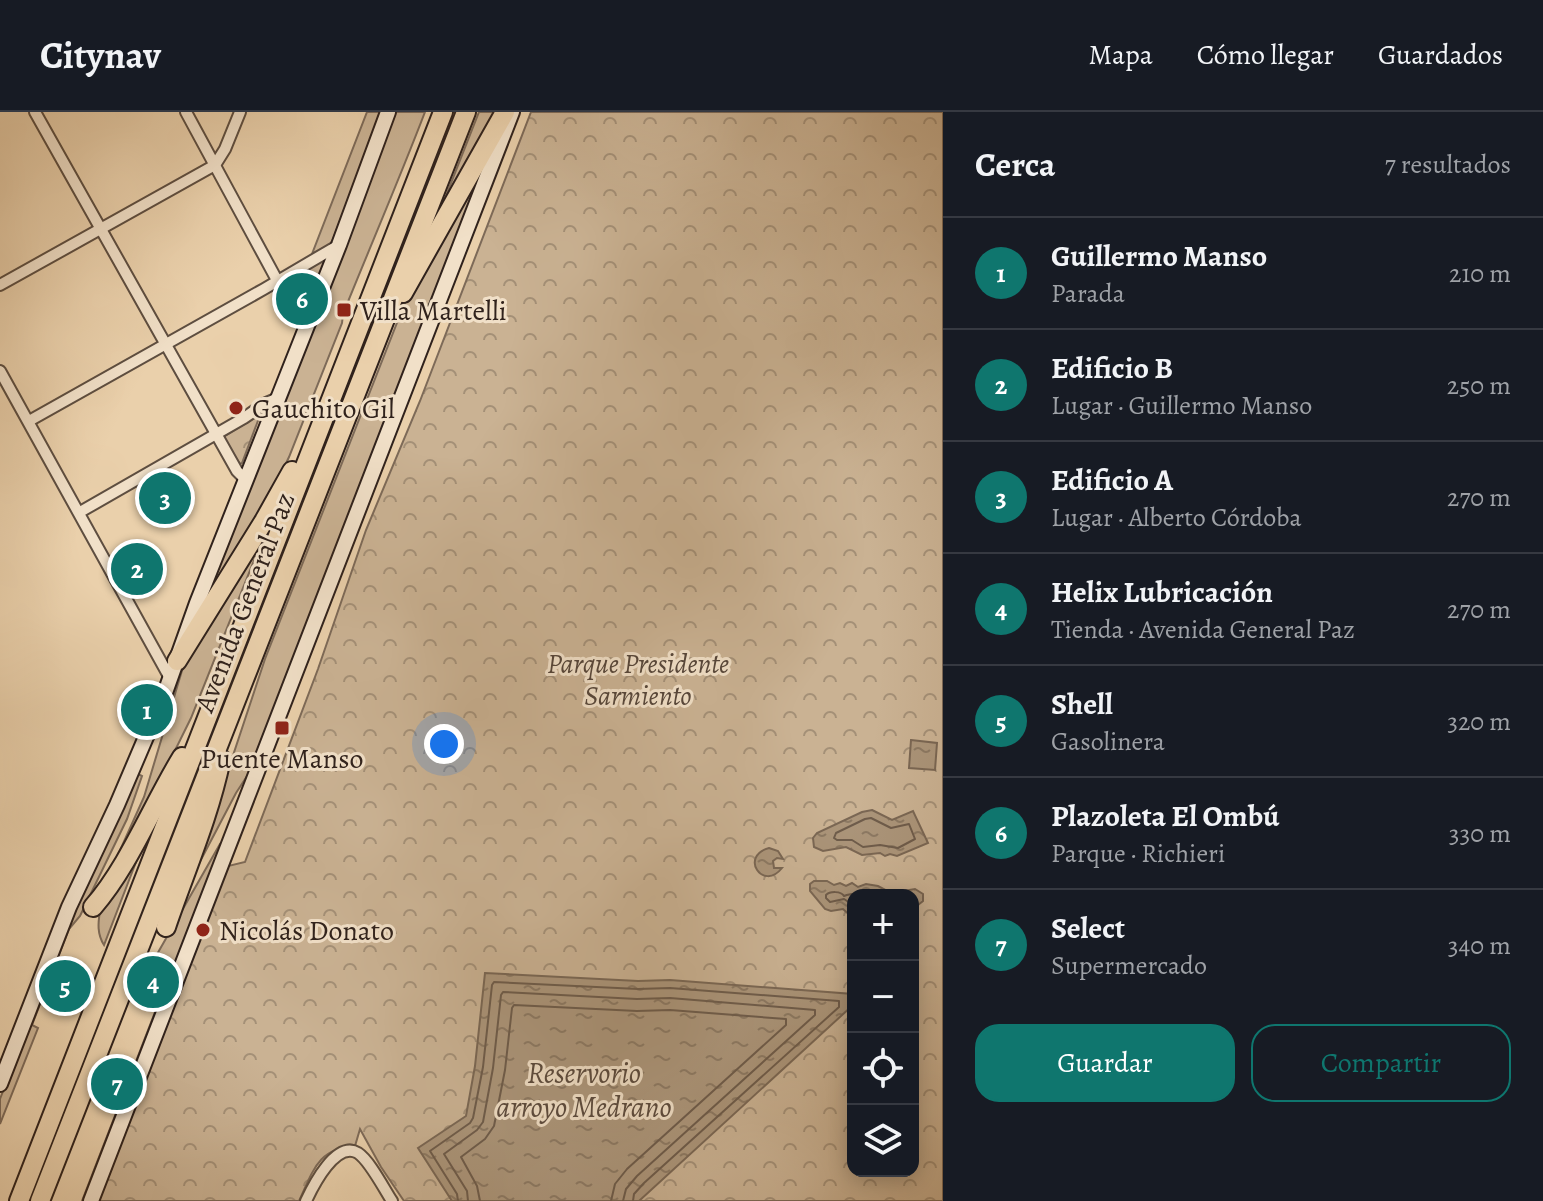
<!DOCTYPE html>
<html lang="es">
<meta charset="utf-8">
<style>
body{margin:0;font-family:Alegreya,serif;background:#242831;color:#f1f3f6}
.controls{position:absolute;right:24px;bottom:24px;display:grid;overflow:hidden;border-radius:16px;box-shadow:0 4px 20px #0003}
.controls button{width:72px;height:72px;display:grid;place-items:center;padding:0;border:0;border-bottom:2px solid #363941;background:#171b24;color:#f1f3f6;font:40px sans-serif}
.you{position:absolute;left:444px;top:632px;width:28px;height:28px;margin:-20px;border:6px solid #fff;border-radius:50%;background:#1a73e8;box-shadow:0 0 0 12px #1a73e833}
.badge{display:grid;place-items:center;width:52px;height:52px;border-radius:50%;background:#0f766e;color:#fff;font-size:26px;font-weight:700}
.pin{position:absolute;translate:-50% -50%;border:4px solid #fff;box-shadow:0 2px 8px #0006}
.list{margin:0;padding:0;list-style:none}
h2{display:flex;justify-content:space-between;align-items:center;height:104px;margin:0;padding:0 32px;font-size:34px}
h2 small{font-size:26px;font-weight:400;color:#9ea1a6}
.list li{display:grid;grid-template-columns:52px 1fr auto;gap:24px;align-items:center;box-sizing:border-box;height:112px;padding:0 32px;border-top:2px solid #363941}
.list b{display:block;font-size:30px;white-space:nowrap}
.list p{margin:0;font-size:26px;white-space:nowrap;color:#9ea1a6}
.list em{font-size:26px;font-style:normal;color:#9ea1a6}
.actions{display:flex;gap:16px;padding:24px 32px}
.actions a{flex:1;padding:18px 0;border:2px solid #0f766e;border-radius:24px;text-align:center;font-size:28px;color:#0f766e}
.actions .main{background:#0f766e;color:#fff}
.icon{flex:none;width:44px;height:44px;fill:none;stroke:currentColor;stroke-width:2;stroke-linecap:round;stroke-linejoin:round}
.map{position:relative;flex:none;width:943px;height:1089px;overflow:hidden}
header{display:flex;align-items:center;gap:48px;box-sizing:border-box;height:112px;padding:0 40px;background:#171b24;border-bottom:2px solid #363941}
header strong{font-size:38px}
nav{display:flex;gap:44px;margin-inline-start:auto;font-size:28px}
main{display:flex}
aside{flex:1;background:#171b24}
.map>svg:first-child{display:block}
.grass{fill:#cab293;stroke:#7d6a58;stroke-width:2}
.forest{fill:url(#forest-crowns);stroke:#7d6a58;stroke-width:2;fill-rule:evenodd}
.water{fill:url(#water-ripples);stroke:#7a6754;stroke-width:2}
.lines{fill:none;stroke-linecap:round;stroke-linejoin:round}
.shore{stroke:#6e5c4b;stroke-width:2}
.street-casing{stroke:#5e4e40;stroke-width:14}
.secondary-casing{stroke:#30221c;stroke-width:18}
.highway-casing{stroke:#30221c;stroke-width:22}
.street{stroke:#f1e0c8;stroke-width:10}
.secondary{stroke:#f1e0c8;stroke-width:14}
.highway{stroke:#ead0ab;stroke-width:18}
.poi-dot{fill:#8f2418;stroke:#f1e0c8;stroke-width:3}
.labels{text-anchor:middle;stroke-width:6;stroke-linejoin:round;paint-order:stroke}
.poi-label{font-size:28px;fill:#30221c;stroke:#f1e0c8;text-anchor:start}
.street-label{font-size:28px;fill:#30221c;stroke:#f1e0c8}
.park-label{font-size:28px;font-style:italic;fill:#56463a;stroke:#f1e0c8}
.water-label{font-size:30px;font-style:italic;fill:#5b4a3d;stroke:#f1e0c8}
</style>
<header>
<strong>Citynav</strong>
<nav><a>Mapa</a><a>Cómo llegar</a><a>Guardados</a></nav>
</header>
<main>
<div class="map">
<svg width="943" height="1089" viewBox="0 0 943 1089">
<defs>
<pattern id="forest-crowns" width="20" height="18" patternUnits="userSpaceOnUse" patternTransform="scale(2)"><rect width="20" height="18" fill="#cab293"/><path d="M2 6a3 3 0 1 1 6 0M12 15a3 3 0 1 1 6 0" fill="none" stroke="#a49077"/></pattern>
<pattern id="water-ripples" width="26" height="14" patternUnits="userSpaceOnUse" patternTransform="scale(2)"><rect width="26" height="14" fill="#ab957a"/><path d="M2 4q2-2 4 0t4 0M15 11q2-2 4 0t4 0" fill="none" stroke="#8c7963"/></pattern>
</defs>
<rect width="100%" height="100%" fill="#ead0ab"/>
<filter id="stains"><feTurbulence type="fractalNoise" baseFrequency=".0025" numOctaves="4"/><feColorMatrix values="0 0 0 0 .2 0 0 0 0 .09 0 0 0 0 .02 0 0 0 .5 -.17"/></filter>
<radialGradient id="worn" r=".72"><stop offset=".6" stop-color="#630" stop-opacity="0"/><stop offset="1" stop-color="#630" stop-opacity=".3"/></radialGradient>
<g class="grass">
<path d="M367,0h15l-51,132 -19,10z"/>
<path d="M393,0h32c-26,68 -55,135 -82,202l-1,9 -53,134 -27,58 -62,98z"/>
<path d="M479,0h18l-55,94z"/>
<path d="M483,52l3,2 -235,604 -15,23 -42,80 71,-214 139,-354z"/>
<path d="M265,421l-74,185 -37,75 -41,73 31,-69 43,-143z"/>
<path d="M136,661l6,3 -15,43 -47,97 -11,13 -37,96 6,3 -38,96v-25l76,-196z"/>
<path d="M148,719l-44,114c-7,-11 -6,-22 -4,-34z"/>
<path d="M220,732l3,1 -138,356h-3l92,-238 -18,-7z"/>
</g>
<g class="forest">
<path d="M531,0h412v1089h-539l-23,-34 -21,-38 -5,17c-37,2 -42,25 -56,55h-202l131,-335 17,-4 73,-193 48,-139 54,-129zM853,783h60v276h-60z"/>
<path d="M324,146l4,3 -23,56h-5l-18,-36z"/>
<path d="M256,305l3,1 -17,45 -2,1 -15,-22v-6z"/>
</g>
<g class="water">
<path d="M911,628l26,3 -2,27 -26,-2z"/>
<path d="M872,698l20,10 21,-9 15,32 -31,13 -7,-2 -5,2 -5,-3 -18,2 -16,-8 -23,4 -9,-4 -1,-9 4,-5 45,-21z"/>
<path d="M769,736l9,3 5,8 -6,-1 -4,3 1,7h8c-19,24 -43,-12 -13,-20z"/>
<path d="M814,769h13l7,4 6,-2 6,3 6,-3 6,4 8,-3 12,2 13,7 24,-4 8,5v7l-10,8v-14h-60v23l-10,-9 -12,2 -6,-2 -15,-18v-7z"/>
<path d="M485,861l153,8 32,-1 183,14v11l-214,196h-187l-34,-53 48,-32 9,-50z"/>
</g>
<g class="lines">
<g class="shore">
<path d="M871,706l20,10 18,-4 6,15 -17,9 -18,-3 -17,2 -11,-7h-15l-3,-2 2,-5 29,-14z"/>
<path d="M853,793l-9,-6 -14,3 -4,-4v-3c4,-4 15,-4 18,1 6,-3 28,-4 35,-1"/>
<path d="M458,1089l-1,-7 -27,-43 40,-28 3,-5 10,-51 9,-82 2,-3 144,7 32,-1 169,13v6l-195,176 -10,11 -1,7"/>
<path d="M468,1089l-1,-10 -23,-37 33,-24 6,-8 10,-54 8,-73 2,-3 134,7 33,-1 145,12v5l-178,161 -11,13 -3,12"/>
<path d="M480,1089l-3,-15 -16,-29 24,-18 9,-13 11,-56 7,-62 2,-3 123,6 33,-1 116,9v6l-159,144 -12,15 -4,17"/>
</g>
<g class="street-casing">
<g id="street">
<path d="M35,0l202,359 9,9"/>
<path d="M186,0l112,207 7,10"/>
<path d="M0,173l215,-120 10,-16 15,-37"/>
<path d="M0,259l170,307"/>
<path d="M29,309l235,-132 75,-44"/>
<path d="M80,400l164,-94 20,-14 14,-6"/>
<path d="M306,1089c7,-15 30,-61 52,-48 12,8 26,36 34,48"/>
</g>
</g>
<g class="secondary-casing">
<g id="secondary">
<path d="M0,972l69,-177 48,-102 49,-115 31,-87 142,-358 49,-133"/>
<path d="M91,1089l421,-1089"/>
</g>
</g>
<g class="highway-casing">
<g id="highway">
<path d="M403,181l102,-181"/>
<path d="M177,549l87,-140 28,-50"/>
<path d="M93,795c36,-41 60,-103 89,-150"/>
<path d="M166,815c19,-56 43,-110 55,-168"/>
<path d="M19,1089l424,-1089"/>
<path d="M40,1089l426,-1089"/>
</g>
</g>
<use href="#street" class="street"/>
<use href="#secondary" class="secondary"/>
<use href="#highway" class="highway"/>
</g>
<g class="poi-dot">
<rect x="336" y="190" width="16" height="16" rx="4"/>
<circle cx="236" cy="296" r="8"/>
<rect x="274" y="608" width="16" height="16" rx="4"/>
<circle cx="203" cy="818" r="8"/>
</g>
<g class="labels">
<g class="poi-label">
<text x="360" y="208">Villa Martelli</text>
<text x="252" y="306">Gauchito Gil</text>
<text x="282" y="656" text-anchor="middle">Puente Manso</text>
<text x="219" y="828">Nicolás Donato</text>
</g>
<g class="street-label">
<text transform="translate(244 490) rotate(-69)" y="10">Avenida General Paz</text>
</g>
<g class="park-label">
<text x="638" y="561">Parque Presidente<tspan x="638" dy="32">Sarmiento</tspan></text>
</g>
<g class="water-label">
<text x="584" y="971">Reservorio<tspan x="584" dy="34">arroyo Medrano</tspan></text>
</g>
</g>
<rect width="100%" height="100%" filter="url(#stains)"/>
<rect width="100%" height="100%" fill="url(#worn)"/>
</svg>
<div class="controls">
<button>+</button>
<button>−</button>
<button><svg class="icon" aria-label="locate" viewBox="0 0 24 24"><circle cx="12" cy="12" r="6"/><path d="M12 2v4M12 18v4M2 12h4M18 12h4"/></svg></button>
<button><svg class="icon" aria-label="layers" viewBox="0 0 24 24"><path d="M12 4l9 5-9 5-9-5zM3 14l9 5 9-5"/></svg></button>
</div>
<div class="you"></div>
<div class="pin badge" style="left:147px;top:598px">1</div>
<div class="pin badge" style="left:137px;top:457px">2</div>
<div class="pin badge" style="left:165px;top:386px">3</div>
<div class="pin badge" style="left:153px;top:870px">4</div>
<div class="pin badge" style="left:65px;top:874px">5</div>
<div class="pin badge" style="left:302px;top:187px">6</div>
<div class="pin badge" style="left:117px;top:972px">7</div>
</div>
<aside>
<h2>Cerca<small>7 resultados</small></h2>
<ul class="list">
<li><span class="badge">1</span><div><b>Guillermo Manso</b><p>Parada</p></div><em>210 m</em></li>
<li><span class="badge">2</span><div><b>Edificio B</b><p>Lugar · Guillermo Manso</p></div><em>250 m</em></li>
<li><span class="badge">3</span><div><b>Edificio A</b><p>Lugar · Alberto Córdoba</p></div><em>270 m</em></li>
<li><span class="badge">4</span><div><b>Helix Lubricación</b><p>Tienda · Avenida General Paz</p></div><em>270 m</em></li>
<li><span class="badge">5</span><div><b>Shell</b><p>Gasolinera</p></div><em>320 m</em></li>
<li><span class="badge">6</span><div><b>Plazoleta El Ombú</b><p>Parque · Richieri</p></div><em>330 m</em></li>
<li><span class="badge">7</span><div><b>Select</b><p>Supermercado</p></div><em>340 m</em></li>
</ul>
<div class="actions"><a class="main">Guardar</a><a>Compartir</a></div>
</aside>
</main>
